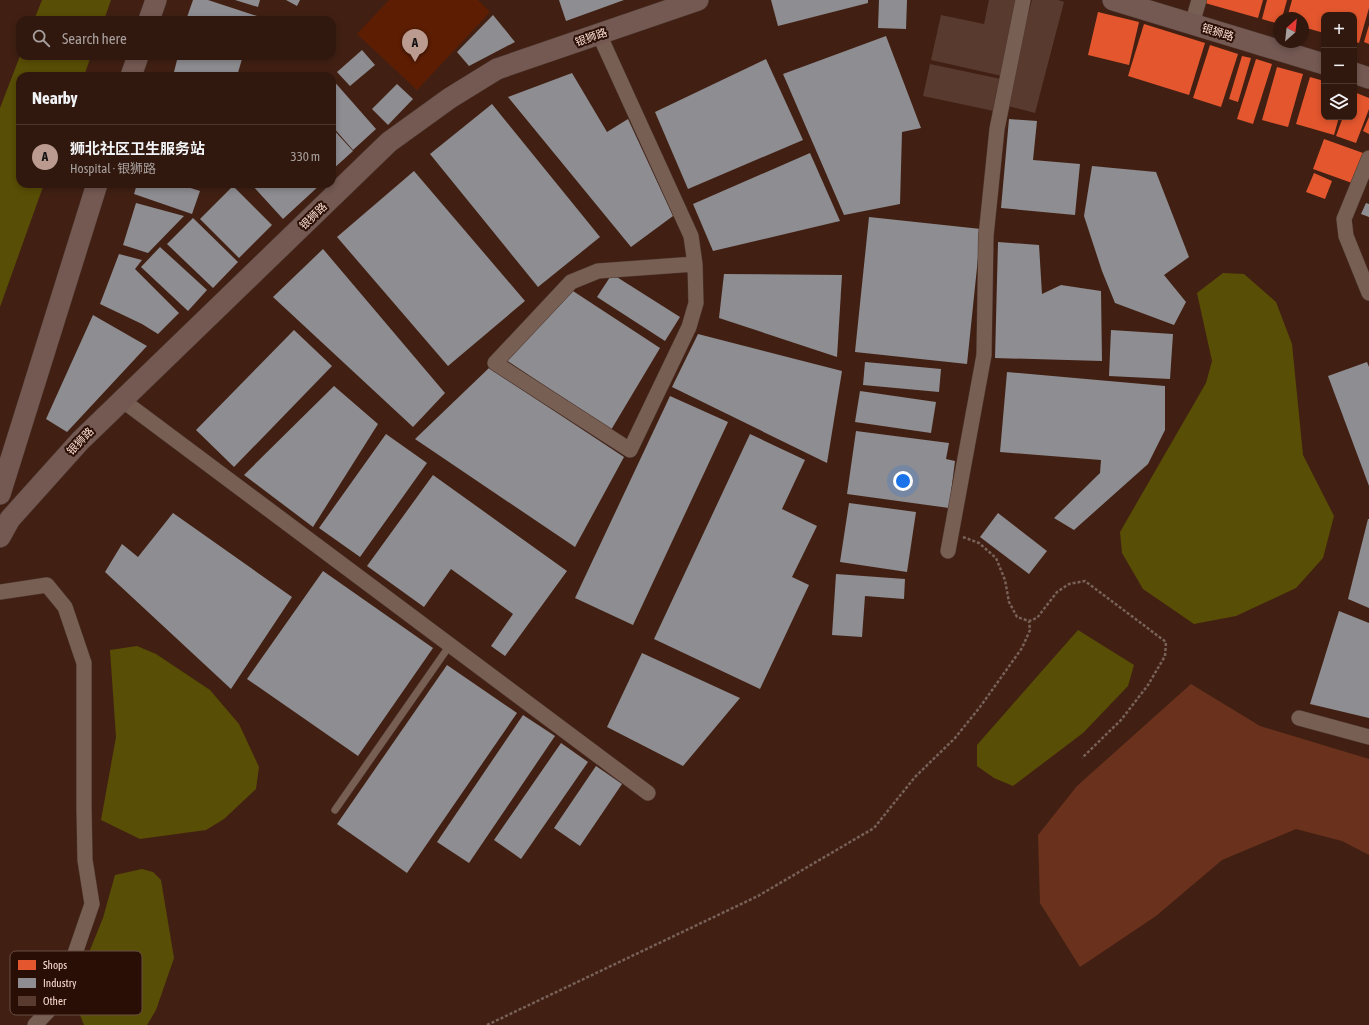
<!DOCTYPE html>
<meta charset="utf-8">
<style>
body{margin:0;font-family:"Asap Condensed","Noto Sans SC",sans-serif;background:#3d251c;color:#f1f3f6}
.controls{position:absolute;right:12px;top:12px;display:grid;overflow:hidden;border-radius:8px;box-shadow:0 2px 6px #0003}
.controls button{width:36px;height:36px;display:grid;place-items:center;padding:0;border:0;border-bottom:1px solid #4c372e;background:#31180e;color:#f1f3f6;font:20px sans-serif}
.compass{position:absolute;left:1273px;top:12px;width:36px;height:36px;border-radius:50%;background:#31180e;box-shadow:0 2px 6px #0003;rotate:27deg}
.you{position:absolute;left:903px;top:481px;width:14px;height:14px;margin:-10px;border:3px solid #fff;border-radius:50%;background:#1a73e8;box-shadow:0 0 0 6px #1a73e833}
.badge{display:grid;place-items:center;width:26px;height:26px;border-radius:50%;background:#bb9b8f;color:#111;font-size:13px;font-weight:700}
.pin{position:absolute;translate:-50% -33px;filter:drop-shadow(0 1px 2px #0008)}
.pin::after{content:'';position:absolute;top:21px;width:14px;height:12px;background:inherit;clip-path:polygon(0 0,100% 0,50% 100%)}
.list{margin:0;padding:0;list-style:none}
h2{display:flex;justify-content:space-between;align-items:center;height:52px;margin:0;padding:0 16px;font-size:17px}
h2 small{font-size:13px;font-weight:400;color:#a8a09e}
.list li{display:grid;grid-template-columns:26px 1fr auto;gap:12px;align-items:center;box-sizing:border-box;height:64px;padding:0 16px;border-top:1px solid #4c372e}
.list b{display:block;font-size:15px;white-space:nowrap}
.list p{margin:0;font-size:13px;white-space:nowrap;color:#a8a09e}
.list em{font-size:13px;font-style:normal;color:#a8a09e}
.icon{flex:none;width:22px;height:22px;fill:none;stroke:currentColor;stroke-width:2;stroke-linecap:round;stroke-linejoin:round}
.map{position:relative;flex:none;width:1369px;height:1025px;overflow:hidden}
.search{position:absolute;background:#31180e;box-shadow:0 2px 6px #0003;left:16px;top:16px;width:320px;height:44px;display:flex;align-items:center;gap:10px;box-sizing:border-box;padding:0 14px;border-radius:12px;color:#a8a09e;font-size:15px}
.panel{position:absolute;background:#31180e;box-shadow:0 2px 6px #0003;left:16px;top:72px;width:320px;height:116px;border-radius:12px}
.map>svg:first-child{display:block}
.built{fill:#5d1d03}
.green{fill:#6a321d}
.water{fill:#594e05}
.shops{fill:#e4572e}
.industry{fill:#8d8d92}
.building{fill:#583a2e}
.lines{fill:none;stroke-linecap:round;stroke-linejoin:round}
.lane-casing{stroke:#4f3830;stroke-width:8}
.street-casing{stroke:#4f3830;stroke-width:16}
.secondary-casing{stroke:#4f3830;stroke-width:22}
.path{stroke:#786158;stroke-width:2.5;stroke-dasharray:3 2;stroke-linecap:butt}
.lane{stroke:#785f54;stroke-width:7}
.street{stroke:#785f54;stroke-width:15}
.secondary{stroke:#735952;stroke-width:21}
.labels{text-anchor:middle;stroke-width:4;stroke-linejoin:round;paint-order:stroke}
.street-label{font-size:11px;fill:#fdddd2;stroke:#290e05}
.key{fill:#290e05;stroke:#694c42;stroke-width:1}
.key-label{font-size:11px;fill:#fdddd2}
</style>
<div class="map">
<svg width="1369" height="1025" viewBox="0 0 1369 1025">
<rect width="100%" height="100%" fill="#412013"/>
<path class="built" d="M389,0h89l12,12 -73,78 -60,-56z"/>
<path class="green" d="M1191,684l69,42 109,33v96l-27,-14 -46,-12 -74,31 -66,56 -76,51 -40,-64 -2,-68 39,-49z"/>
<g class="water">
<path d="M42,0h69l-7,20h-70z"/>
<path d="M20,56h71l-7,20h-64v108h24l-44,123v-199z"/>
<path d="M1223,273l21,1 32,28 16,42 11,111 31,61 -11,42 -27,30 -60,28 -42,8 -51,-35 -21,-36 -2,-21 86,-149 6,-22 -15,-68z"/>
<path d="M1078,630l56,35 -6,21 -45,47 -70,53 -19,-8 -17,-12v-21z"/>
<path d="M137,646l19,8 54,36 29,34 20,43 -3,22 -32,30 -18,11 -66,9 -39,-19 15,-83 -6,-87z"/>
<path d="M142,869l11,3 8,8 13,78 -18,52 -9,15h-63l-4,-10 1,-43 22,-54 12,-43z"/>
</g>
<g class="shops">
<path d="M1206,0h57l-5,18 -53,-15z"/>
<path d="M1267,0h20l-5,18h-3v6l-17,-5z"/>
<path d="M1292,0h77v8l-10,35 -5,-2v-26h-30v18l-21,-6v-9h-16z"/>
<path d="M1098,12l41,10 -10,43 -41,-10z"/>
<path d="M1144,24l61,19 -16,52 -61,-19z"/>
<path d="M1369,25v19l-5,-2z"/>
<path d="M1210,45l28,9 -17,53 -28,-9z"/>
<path d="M1242,56l9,2 -13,44 -9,-3z"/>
<path d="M1256,59l16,5 -19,60 -16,-5z"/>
<path d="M1277,67l26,7 -15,53 -26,-7z"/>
<path d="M1310,77l14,4v36h15l-5,18 -38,-11z"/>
<path d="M1354,92l15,6v11l-13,34 -20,-7 7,-19h11z"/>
<path d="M1369,117v17l-6,-3z"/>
<path d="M1324,139l39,14 -11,30 -39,-14z"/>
<path d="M1314,173l18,8 -7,18 -19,-7z"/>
</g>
<g class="industry">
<path d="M193,0h15l49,16 -1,4h-70z"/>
<path d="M235,0h25l-2,7z"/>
<path d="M286,0h14l-3,6z"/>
<path d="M559,0h65l-58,21z"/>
<path d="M771,0h97v3l-90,23z"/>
<path d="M879,0h28l-1,29 -28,-1z"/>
<path d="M493,15l22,27 -46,24 -12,-14z"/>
<path d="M886,36l35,92 -19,4 -2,72 -56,11 -61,-141z"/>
<path d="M362,50l13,15 -25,21 -13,-14z"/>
<path d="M178,56h52l12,3 -5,17h-64z"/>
<path d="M766,59l37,81 -115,49 -33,-77z"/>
<path d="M572,73l35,59 21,-13 45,97 -42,31 -123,-150z"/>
<path d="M332,79l44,50 -23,21 -21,-24z"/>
<path d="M397,84l16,15 -25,26 -16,-16z"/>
<path d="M492,104l108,133 -62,50 -108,-133z"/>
<path d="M1009,119l28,2 -4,39 47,4 -5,51 -74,-7z"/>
<path d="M332,128l21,23 -21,19z"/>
<path d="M810,153l30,68 -127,30 -20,-47z"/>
<path d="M1092,166l64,6 33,85 -25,18 22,27 -12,23 -59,-22 -13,-32 -18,-55z"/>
<path d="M414,171l111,130 -77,65 -111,-129z"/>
<path d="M137,184h41l22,7 -8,23 -58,-20z"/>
<path d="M251,184h70l-38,35z"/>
<path d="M233,186l39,39 -33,33 -39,-39z"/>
<path d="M136,203l48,13 -36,37 -25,-8z"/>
<path d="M1366,203l3,1v13l-8,-3z"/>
<path d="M869,217l112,12 -14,135 -112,-12z"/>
<path d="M193,218l45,44 -25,26 -46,-44z"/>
<path d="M998,242l41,3 3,49 19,-9 40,6 1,70 -107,-3z"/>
<path d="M160,247l47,43 -19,21 -47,-44z"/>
<path d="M323,249l122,144 -32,34 -140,-130z"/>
<path d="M119,254l23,6 -7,9 44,44 -21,21 -16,-10 -42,-20z"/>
<path d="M612,274l68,43 -15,24 -68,-44z"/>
<path d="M724,274l118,1 -5,82 -118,-39z"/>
<path d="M573,291l87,57 -49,82 -105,-70z"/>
<path d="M93,315l54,31 -80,86 -21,-13z"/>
<path d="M294,330l38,36 -98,101 -38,-37z"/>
<path d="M1111,330l62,4 -3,45 -61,-3z"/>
<path d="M698,334l144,37 -15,92 -155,-76z"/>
<path d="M865,362l76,7 -2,23 -76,-7z"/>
<path d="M1367,362l2,5v119l-41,-110z"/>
<path d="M489,368l135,89 -49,90 -160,-108z"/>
<path d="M1007,372l158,14v44l-17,34 -74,66 -20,-12 46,-45 1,-13 -101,-8z"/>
<path d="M334,386l44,38 -65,103 -69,-52z"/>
<path d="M860,391l76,11 -5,31 -76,-11z"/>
<path d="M670,396l58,26 -95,203 -58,-27z"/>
<path d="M856,431l93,12 -3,16 9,2 -6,47 -102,-14z"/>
<path d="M386,434l41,29 -67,94 -41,-29z"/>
<path d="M750,434l55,26 -23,49 35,17 -25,51 17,8 -49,104 -106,-50z"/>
<path d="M433,475l134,96 -62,85 -14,-10 22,-32 -62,-45 -27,38 -57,-41z"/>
<path d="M849,503l67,9 -9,60 -67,-10z"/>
<path d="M173,513l119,84 -61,92 -126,-117 17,-28 16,13z"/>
<path d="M998,513l49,38 -18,23 -49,-37z"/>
<path d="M1368,519h1v89l-21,-9z"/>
<path d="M323,571l110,77 -75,108 -111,-77z"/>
<path d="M836,574l69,5 -1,20 -39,-3 -3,41 -30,-2z"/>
<path d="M1339,611l30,12v95l-59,-14z"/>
<path d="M642,653l98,45 -57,68 -76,-39z"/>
<path d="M447,665l70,48 -110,160 -70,-49z"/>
<path d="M523,715l32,21 -86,127 -32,-21z"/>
<path d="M561,743l27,19 -67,97 -27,-19z"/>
<path d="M596,766l26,18 -42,62 -26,-18z"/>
</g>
<g class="building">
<path d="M989,0h29l-16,76 -71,-16 10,-45 43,9z"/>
<path d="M1032,0h26l6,2 -29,111 -31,-8z"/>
<path d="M930,64l71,15 -7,32 -71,-15z"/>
</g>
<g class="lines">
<g class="lane-casing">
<path id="lane" d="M335,810l115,-165"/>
</g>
<g class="street-casing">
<g id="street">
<path d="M1192,24l7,-24"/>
<path d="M599,34l92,202 4,28 1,39 -7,24 -59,123 -135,-87 76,-81 27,-11 97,-7"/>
<path d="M1369,158l-25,61 2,17 23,57"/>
<path d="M122,400l526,393"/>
<path d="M948,551l36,-196 2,-119 11,-107 26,-129"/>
<path d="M0,592l47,-7 18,22 19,56v145l1,52 7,44 -21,61 -21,44 -15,16"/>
<path d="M1299,718l70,19"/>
</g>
</g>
<g class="secondary-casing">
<g id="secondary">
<path d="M1113,0l211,64"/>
<path d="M149,20l7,-20"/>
<path d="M1354,73l15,5"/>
<path d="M131,76l7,-20"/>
<path d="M0,494l97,-310"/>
<path d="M0,537l10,-18 70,-78 309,-299 61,-44 47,-29 201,-69"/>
</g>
</g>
<g class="path">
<path d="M963,537l16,6 17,15 9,22 4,22 8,15 12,4 8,-3 20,-26 12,-8 16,-3 81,61 -1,14 -17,29 -27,35 -39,38"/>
<path d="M487,1025l271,-129 116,-68 41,-51 40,-39 25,-31 42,-59 8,-18 -1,-9"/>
</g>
<use href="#lane" class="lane"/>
<use href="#street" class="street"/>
<use href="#secondary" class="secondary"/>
</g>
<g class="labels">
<g class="street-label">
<text transform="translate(1218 32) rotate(17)" y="4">银狮路</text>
<text transform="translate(591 37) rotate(-19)" y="4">银狮路</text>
<text transform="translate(313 216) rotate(-44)" y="4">银狮路</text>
<text transform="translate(80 441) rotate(-46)" y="4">银狮路</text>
</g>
</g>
<rect x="10" y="951" width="132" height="64" rx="6" class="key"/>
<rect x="18" y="960" width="18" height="10" fill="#e4572e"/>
<rect x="18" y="978" width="18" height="10" fill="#8d8d92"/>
<rect x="18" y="996" width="18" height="10" fill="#583a2e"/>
<g class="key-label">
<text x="43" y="969">Shops</text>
<text x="43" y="987">Industry</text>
<text x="43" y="1005">Other</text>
</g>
</svg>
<div class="controls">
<button>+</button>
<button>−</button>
<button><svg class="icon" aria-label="layers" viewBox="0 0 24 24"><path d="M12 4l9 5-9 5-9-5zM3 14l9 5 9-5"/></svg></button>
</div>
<svg class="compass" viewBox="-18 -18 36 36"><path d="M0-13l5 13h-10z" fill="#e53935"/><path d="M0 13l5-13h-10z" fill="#a8a09e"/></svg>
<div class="you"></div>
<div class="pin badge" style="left:415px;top:62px">A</div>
<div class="search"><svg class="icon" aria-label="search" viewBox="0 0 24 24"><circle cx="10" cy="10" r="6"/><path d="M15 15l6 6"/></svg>Search here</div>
<section class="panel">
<h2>Nearby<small></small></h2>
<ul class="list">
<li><span class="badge">A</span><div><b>狮北社区卫生服务站</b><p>Hospital · 银狮路</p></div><em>330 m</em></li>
</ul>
</section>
</div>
